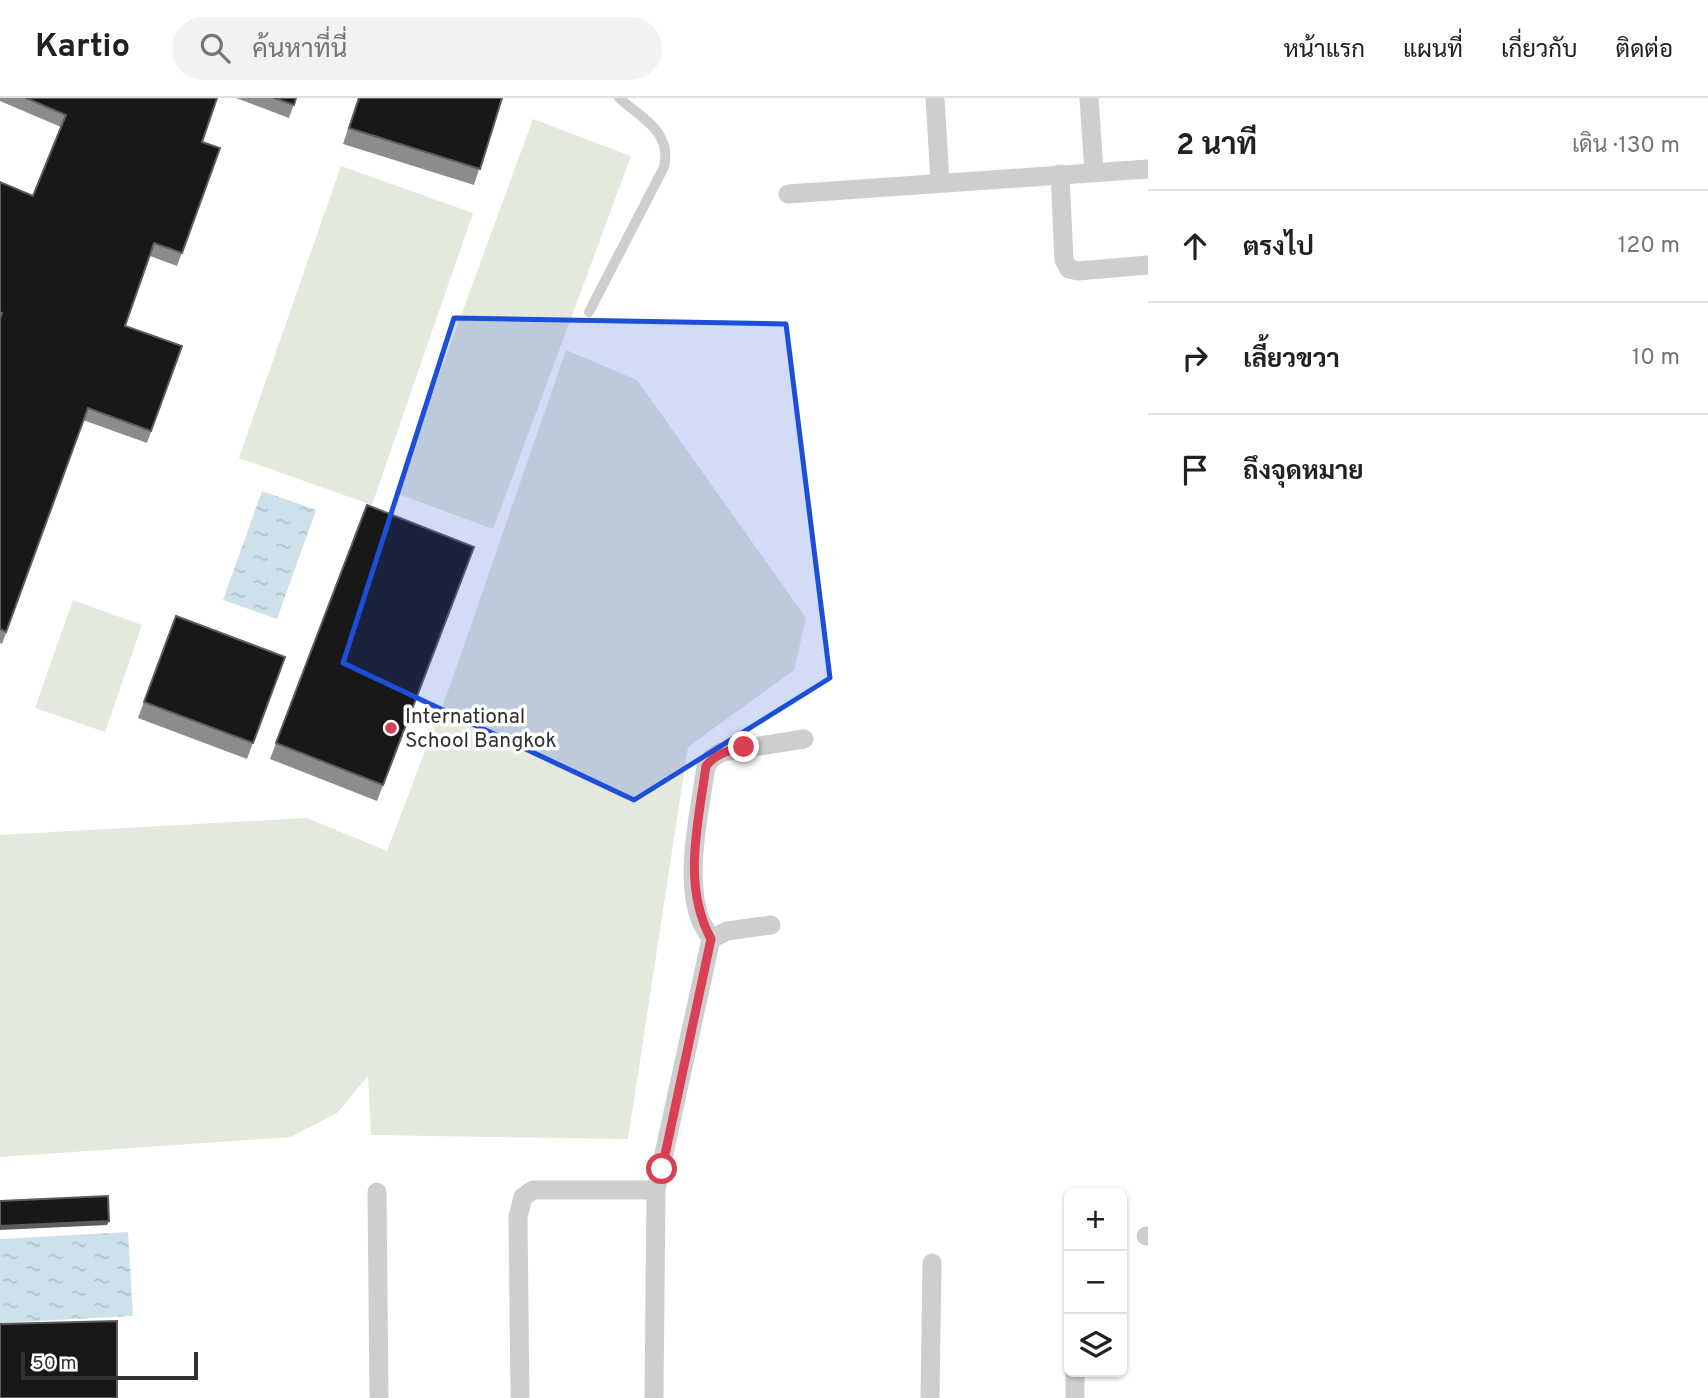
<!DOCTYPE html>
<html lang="th">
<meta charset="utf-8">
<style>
body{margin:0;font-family:Overpass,Sarabun,sans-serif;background:#f2f2f2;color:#202124}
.controls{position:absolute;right:21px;bottom:21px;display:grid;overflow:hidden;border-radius:10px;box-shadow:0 2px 5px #0004}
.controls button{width:63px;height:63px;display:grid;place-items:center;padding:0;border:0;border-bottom:2px solid #e0e0e0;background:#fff;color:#202124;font:35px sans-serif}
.scale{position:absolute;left:21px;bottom:18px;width:177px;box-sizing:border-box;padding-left:7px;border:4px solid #313131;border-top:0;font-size:19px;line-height:24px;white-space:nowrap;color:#313131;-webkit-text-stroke:5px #fff;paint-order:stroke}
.stop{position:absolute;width:21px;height:21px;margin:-16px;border:5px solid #da4054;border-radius:50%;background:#fff}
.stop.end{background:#da4054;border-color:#fff;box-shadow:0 2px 7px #0008}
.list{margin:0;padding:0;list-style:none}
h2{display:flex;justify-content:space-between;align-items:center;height:91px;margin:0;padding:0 28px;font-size:30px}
h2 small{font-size:23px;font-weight:400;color:#757577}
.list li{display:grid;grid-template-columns:46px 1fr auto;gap:21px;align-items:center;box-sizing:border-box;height:112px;padding:0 28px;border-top:2px solid #e0e0e0}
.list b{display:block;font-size:26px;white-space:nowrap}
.list em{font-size:23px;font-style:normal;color:#757577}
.icon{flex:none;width:38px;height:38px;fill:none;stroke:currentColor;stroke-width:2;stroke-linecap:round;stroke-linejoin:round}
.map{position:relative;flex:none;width:1148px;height:1300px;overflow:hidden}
header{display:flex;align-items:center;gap:42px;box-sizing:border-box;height:98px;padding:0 35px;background:#fff;border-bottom:2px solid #e0e0e0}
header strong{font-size:33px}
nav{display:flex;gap:38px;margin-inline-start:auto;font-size:24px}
.search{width:490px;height:63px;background:#f2f2f2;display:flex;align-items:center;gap:18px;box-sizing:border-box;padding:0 24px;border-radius:38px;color:#757577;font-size:26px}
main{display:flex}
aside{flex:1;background:#fff}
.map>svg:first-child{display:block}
.garden{fill:#e4e9dd}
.water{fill:url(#water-ripples)}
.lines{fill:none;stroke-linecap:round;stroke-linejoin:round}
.service{stroke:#cecece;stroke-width:10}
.minor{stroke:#cecece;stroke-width:19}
.wall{fill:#8c8c8c}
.shaded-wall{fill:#5d5d5d}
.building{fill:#181818;stroke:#5d5d5d;stroke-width:2}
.route{stroke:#da4054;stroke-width:9}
.marked{fill:#1d4ed8;fill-opacity:0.2;stroke:#1d4ed8;stroke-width:5;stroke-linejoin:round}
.poi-dot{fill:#da4054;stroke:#fff;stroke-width:2.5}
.labels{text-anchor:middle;stroke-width:7;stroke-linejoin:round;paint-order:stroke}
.poi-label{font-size:21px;fill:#313131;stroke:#fff;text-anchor:start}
</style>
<header>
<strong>Kartio</strong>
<div class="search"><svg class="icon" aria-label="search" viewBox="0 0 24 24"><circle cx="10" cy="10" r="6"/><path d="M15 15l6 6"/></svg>ค้นหาที่นี่</div>
<nav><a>หน้าแรก</a><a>แผนที่</a><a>เกี่ยวกับ</a><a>ติดต่อ</a></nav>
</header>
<main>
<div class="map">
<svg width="1148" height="1300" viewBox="0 0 1148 1300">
<defs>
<pattern id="water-ripples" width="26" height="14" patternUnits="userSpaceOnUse" patternTransform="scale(1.75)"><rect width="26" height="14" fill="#cee1eb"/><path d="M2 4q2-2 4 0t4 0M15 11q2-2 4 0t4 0" fill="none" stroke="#b1c2ca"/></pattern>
</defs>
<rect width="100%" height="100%" fill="#fff"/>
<g class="garden">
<path d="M533,21l98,37 -138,373 -97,-36z"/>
<path d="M341,68l132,47 -101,292 -133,-47z"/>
<path d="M566,252l71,30 169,238 -12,52 -106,77 -60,392 -257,-4 -3,-59 -31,37 -46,24 -291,20v-322l307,-17 80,33 64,-168z"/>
<path d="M73,502l69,25 -37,107 -70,-24z"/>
</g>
<g class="water">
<path d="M262,393l54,19 -39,109 -54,-19z"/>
<path d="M128,1134l5,84 -133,7v-84z"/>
</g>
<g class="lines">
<path class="service" d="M589,214l75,-145c8,-35 -21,-48 -45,-69"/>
<g class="minor">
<path d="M935,0l5,84"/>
<path d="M1089,0l5,74"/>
<path d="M1060,76l4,86 5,9 9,2 70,-6"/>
<path d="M788,96l360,-25"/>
<path d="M711,841c-4,-7 -8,-13 -11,-20 -16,-43 0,-108 6,-153l6,-8 10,-6 82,-13"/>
<path d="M377,1094l2,206"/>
<path d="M1146,1138h2"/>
<path d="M1075,1274v26"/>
<path d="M520,1300l-2,-181 5,-20 10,-7h123"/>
<path d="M654,1300l2,-208 55,-251 16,-8 44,-6"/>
<path d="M930,1300l2,-135"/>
</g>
</g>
<g class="wall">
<path d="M0,0h217l-15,44 18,6 -43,118 -27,-10 -25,70 57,20 -35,97 -64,-23 -81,224 -2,-1v-461l33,14 28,-69 -61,-26z"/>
<path d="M236,0h60l-7,20z"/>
<path d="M358,0h144l-28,87 -131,-41z"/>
<path d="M367,407l107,42 -97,254 -107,-42z"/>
<path d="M176,518l109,41 -38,102 -109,-41z"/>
</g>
<path class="shaded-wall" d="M109,1123l-2,4 -107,5v-4z"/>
<g class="building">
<path d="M26,0h191l-15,44 18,6 -38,105 -28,-10 -29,83 57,20 -31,85 -63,-23 -82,224 -6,-3v-310l2,-6 -2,-1v-130l33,14 33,-81z"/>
<path d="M274,0h22l-2,7z"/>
<path d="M359,0h143l-22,71 -131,-41z"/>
<path d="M367,407l107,42 -91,238 -107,-42z"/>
<path d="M176,518l109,41 -32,86 -109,-41z"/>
<path d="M108,1098l1,25 -109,5v-25z"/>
<path d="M117,1223v77h-117v-74z"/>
</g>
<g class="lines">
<path class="route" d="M662,1071l49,-230c-29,-54 -13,-115 -5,-173 10,-13 22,-15 38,-19"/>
</g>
<path class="marked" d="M454,220l332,6 44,354 -196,122 -291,-137z"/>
<circle class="poi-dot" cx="391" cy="630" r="7"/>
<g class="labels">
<g class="poi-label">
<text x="405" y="625">International<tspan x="405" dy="24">School Bangkok</tspan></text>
</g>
</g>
</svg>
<div class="controls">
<button>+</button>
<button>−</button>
<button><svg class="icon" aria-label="layers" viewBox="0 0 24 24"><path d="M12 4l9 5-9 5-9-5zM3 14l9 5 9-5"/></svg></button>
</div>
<div class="scale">50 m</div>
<div class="stop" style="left:662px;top:1071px"></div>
<div class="stop end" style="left:744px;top:649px"></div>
</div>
<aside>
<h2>2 นาที<small>เดิน · 130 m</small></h2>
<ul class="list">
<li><svg class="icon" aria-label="ahead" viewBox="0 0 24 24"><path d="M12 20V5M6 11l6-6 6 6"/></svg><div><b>ตรงไป</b></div><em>120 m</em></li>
<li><svg class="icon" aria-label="right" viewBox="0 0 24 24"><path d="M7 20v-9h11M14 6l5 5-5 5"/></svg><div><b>เลี้ยวขวา</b></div><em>10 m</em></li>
<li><svg class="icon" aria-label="arrive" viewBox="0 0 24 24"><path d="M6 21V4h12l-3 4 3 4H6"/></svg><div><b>ถึงจุดหมาย</b></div></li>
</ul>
</aside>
</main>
